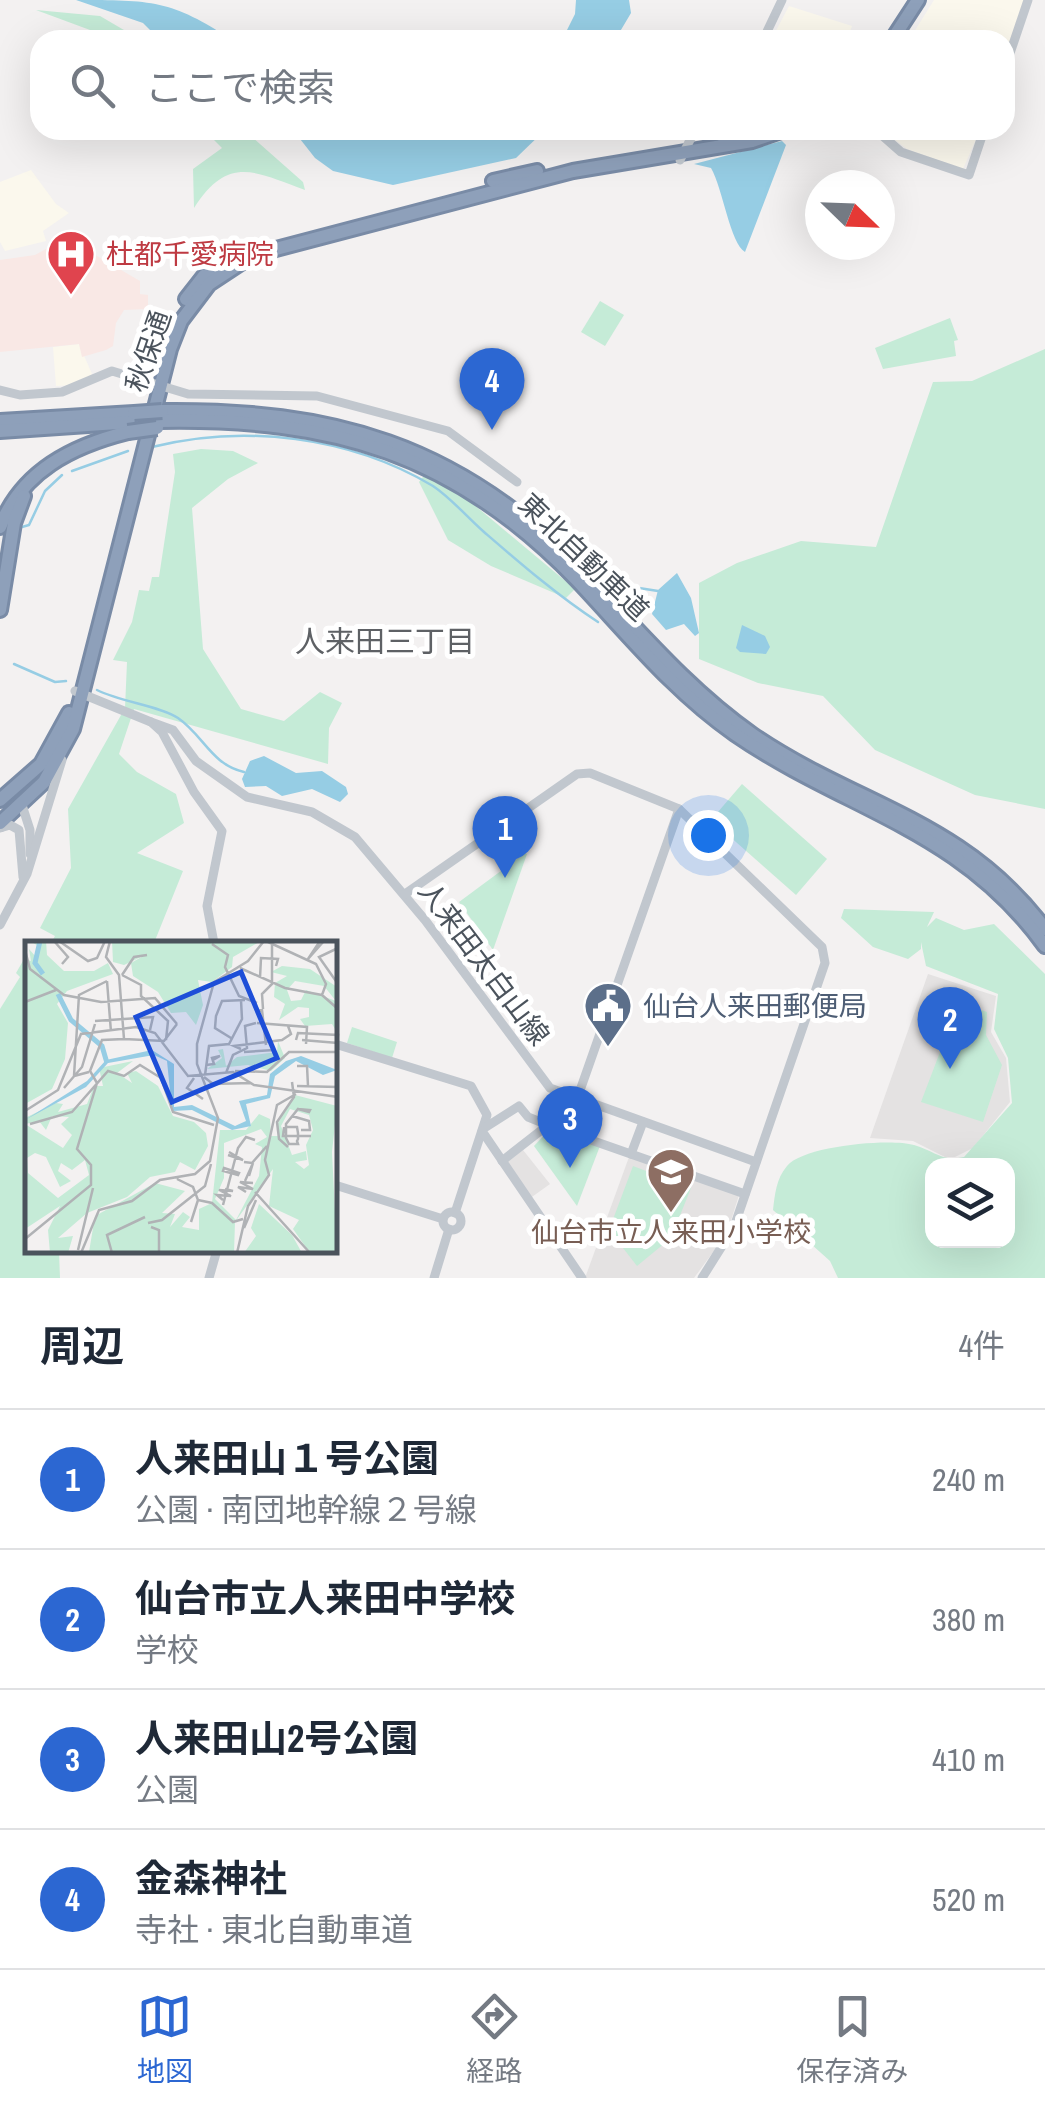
<!DOCTYPE html>
<html lang="ja">
<meta charset="utf-8">
<style>
body{margin:0;font-family:"Archivo Narrow","Noto Sans JP",sans-serif;background:#f6f6f7;color:#1f2937}
.controls{position:absolute;right:30px;bottom:30px;display:grid;overflow:hidden;border-radius:20px;box-shadow:0 10px 40px #0002}
.controls button{width:90px;height:90px;display:grid;place-items:center;padding:0;border:0;border-bottom:2px solid #e0e1e3;background:#fff;color:#1f2937;font:50px sans-serif}
.compass{position:absolute;left:805px;top:170px;width:90px;height:90px;border-radius:50%;background:#fff;box-shadow:0 10px 40px #0002;rotate:113deg}
.you{position:absolute;left:708px;top:835px;width:35px;height:35px;margin:-25px;border:8px solid #fff;border-radius:50%;background:#1a73e8;box-shadow:0 0 0 15px #1a73e833}
.badge{display:grid;place-items:center;width:65px;height:65px;border-radius:50%;background:#2c67d2;color:#fff;font-size:32px;font-weight:700}
.pin{position:absolute;translate:-50% -82px;filter:drop-shadow(0 2px 5px #0008)}
.pin::after{content:'';position:absolute;top:52px;width:35px;height:30px;background:inherit;clip-path:polygon(0 0,100% 0,50% 100%)}
.list{margin:0;padding:0;list-style:none}
h2{display:flex;justify-content:space-between;align-items:center;height:130px;margin:0;padding:0 40px;font-size:42px}
h2 small{font-size:32px;font-weight:400;color:#747a83}
.list li{display:grid;grid-template-columns:65px 1fr auto;gap:30px;align-items:center;box-sizing:border-box;height:140px;padding:0 40px;border-top:2px solid #e0e1e3}
.list b{display:block;font-size:38px;white-space:nowrap}
.list p{margin:0;font-size:32px;white-space:nowrap;color:#747a83}
.list em{font-size:32px;font-style:normal;color:#747a83}
.icon{flex:none;width:55px;height:55px;fill:none;stroke:currentColor;stroke-width:2;stroke-linecap:round;stroke-linejoin:round}
.map{position:relative;flex:none;width:1045px;height:1278px;overflow:hidden}
.search{position:absolute;background:#fff;box-shadow:0 10px 40px #0002;left:30px;right:30px;top:30px;height:110px;display:flex;align-items:center;gap:25px;box-sizing:border-box;padding:0 35px;border-radius:30px;color:#747a83;font-size:38px}
.sheet{height:690px;background:#fff}
nav{display:flex;justify-content:space-around;align-items:center;box-sizing:border-box;height:140px;border-top:2px solid #e0e1e3;background:#fff;font-size:28px;color:#747a83}
nav a{display:grid;justify-items:center;gap:5px}
nav .on{color:#2c67d2}
.map>svg:first-child{display:block}
.commercial{fill:#fbf8ed}
.education{fill:#e4e2e2}
.medical{fill:#f9e8e5}
.green{fill:#c5ebd7;fill-rule:evenodd}
.water{fill:#96cde4}
.lines{fill:none;stroke-linecap:round;stroke-linejoin:round}
.stream{stroke:#96cde4;stroke-width:2.5}
.highway-casing{stroke:#798ba6;stroke-width:18}
.minor{stroke:#c1c7ce;stroke-width:9}
.highway{stroke:#8ea0ba;stroke-width:12}
.highway-bridge-casing{stroke:#798ba6;stroke-width:18;stroke-linecap:butt}
.highway-bridge{stroke:#8ea0ba;stroke-width:12}
.labels{text-anchor:middle;stroke-width:10;stroke-linejoin:round;paint-order:stroke}
.health-label{font-size:28px;fill:#be3a42;stroke:#fff;text-anchor:start}
.street-label{font-size:28px;fill:#4b535c;stroke:#fff}
.service-label{font-size:28px;fill:#4e5e75;stroke:#fff;text-anchor:start}
.education-label{font-size:28px;fill:#785e54;stroke:#fff}
.neighbourhood-label{font-size:30px;fill:#5e6165;stroke:#fff}
.inset-river{fill:none;stroke:#96cde4;stroke-width:5}
.inset-road{fill:none;stroke:#b0b2b5;stroke-width:2.5}
.view{fill:#1d4ed8;fill-opacity:0.15;stroke:#1d4ed8;stroke-width:5}
.inset-edge{fill:none;stroke:#4b535c;stroke-width:5}
</style>
<div class="map">
<svg width="1045" height="1278" viewBox="0 0 1045 1278">
<rect width="100%" height="100%" fill="#f3f1f1"/>
<g class="commercial">
<path d="M934,0h90l-19,55v-15h-96z"/>
<path d="M789,6l63,20 -5,14h-76z"/>
<path d="M882,130h98l-17,39 -56,-20z"/>
<path d="M31,170l25,34 13,9 -26,18 3,10 -41,10 -5,-9v-60z"/>
<path d="M79,344l13,30 -17,11 -19,1 -3,-39z"/>
</g>
<g class="education">
<path d="M928,974l68,22 -5,36 15,26 4,44 -37,46 -18,9h-10l-32,-16 -43,-3z"/>
<path d="M523,1150l27,34 -21,15 -21,-37z"/>
<path d="M629,1157l110,38 -12,38 -33,45h-109z"/>
</g>
<path class="medical" d="M66,238l74,43v13l8,1v14l-24,1 -8,13 -3,23 -7,4 -24,7 -3,-13 -79,8v-92l35,-5z"/>
<g class="green">
<path d="M36,10l64,6 41,24h-24z"/>
<path d="M204,130h40l59,52 2,8c-51,-19 -77,-35 -111,18l-1,-39 29,-21z"/>
<path d="M600,301l24,14 -19,31 -24,-14z"/>
<path d="M950,318l8,22 -4,1 2,15 -73,13 -8,-21z"/>
<path d="M1045,349v460l-70,-14 -100,-45 -52,-54 -65,-13 -59,-24v-76l38,-20 64,-22 75,6 57,-165 39,-1z"/>
<path d="M201,449l32,2 25,12 -30,16 -36,29 11,141 38,60 43,12 36,-29 22,11 -13,25 -1,36 -194,-55 -15,45 18,18 39,22 8,29 -47,30 46,18 -29,72h-103l4,-7 -15,-8 31,-60 -3,-59 57,-101 2,-46 -14,-2 19,-38 7,-32 10,1 3,-14h7l16,-105 -2,-18z"/>
<path d="M430,468l145,121 -9,9 -75,-32 -43,-26 -29,-58z"/>
<path d="M742,784l85,75 -31,36 -85,-75z"/>
<path d="M525,853l2,1 -34,96 -34,-48z"/>
<path d="M844,909l90,3 -7,15 9,-9 28,12 30,-6 51,50v304h-207l-8,-17 -57,-51c2,-16 3,-31 14,-44 16,-20 102,-28 127,-21 21,6 27,17 50,12l48,-54 -4,-45 -14,-29 4,-35 -72,-28 -5,-24v7l-13,10 -35,-12 -32,-29zM932,1166h76v74h-76z"/>
<path d="M27,954l1,296 31,1 1,27h-60v-269l20,-32 -4,-4z"/>
<path d="M959,1002l28,10 -1,23 16,30 -19,57 -62,-20z"/>
<path d="M352,1027l45,15 -5,16 -45,-15z"/>
<path d="M549,1130l51,16 -23,60 -43,-60z"/>
<path d="M633,1166l58,22 -20,50 -34,28 -28,-36z"/>
</g>
<g class="water">
<path d="M76,0c75,0 96,0 156,40h-72l-17,-17z"/>
<path d="M576,0h53l2,13 -16,27h-53l13,-26z"/>
<path d="M293,130h252l-29,28 -123,27 -60,-14 -18,-13z"/>
<path d="M782,141l4,4 -41,107c-15,-9 -22,-63 -34,-84l-17,-4z"/>
<path d="M677,573l14,25 8,35 -4,3 -11,-12 -18,6 -14,-16 6,-24z"/>
<path d="M742,625l23,11 5,11 -4,7 -26,-2 -4,-4z"/>
<path d="M264,756l32,17 26,-2 24,16 2,7 -8,8 -28,-13 -30,7 -16,-10 -21,1 -3,-8 8,-18z"/>
</g>
<g class="lines">
<g class="stream">
<path d="M152,447c92,-23 197,-11 281,39 18,12 34,31 51,46 36,31 74,64 114,90"/>
<path d="M72,471l56,-20"/>
<path d="M22,527l7,-2 16,-34 17,-16"/>
<path d="M629,596l10,-8 19,3"/>
<path d="M14,664l41,18 11,-1"/>
<path d="M97,690c24,12 63,16 81,28 25,17 34,47 66,54"/>
</g>
<g class="highway-casing">
<g id="highway">
<path d="M892,40l26,-40"/>
<path d="M723,137l32,-7"/>
<path d="M493,181l44,-10"/>
<path d="M186,299l18,-23 34,-23"/>
<path d="M162,411c170,-2 295,33 417,157 56,58 107,120 174,167 104,71 210,84 292,194"/>
<path d="M0,421l134,-8"/>
<path d="M160,421c172,-3 295,32 417,159 50,53 97,112 158,154 112,77 225,94 310,212"/>
<path d="M0,431l132,-9"/>
<path d="M0,527c22,-56 72,-81 128,-95"/>
<path d="M0,610l14,-87 10,-27"/>
<path d="M0,800l41,-36 28,-51"/>
<path d="M0,823l44,-41 29,-53 97,-380 11,-28 28,-37 44,-29 320,-84 179,-30 32,-11"/>
</g>
</g>
<g class="minor">
<path d="M763,40l19,-40"/>
<path d="M1005,68l23,-68"/>
<path d="M876,130l25,22 68,23 15,-45"/>
<path d="M680,160l15,-30"/>
<path d="M132,377l23,-42"/>
<path d="M0,390l20,5 42,-3 50,-21 76,23 129,2 131,35 69,51"/>
<path d="M75,691l76,31 11,10 32,60 28,39 -15,75 7,37"/>
<path d="M151,722l22,8 23,31 51,36 65,15 43,25 70,83 125,168 206,74"/>
<path d="M21,802l9,28v24"/>
<path d="M0,828l10,-3 9,5 4,47"/>
<path d="M405,894l172,-120 13,-1 89,36 143,138 3,16 -91,264 -32,51"/>
<path d="M0,925l27,-51 35,-114"/>
<path d="M335,1044l136,42 16,29 -32,98"/>
<path d="M577,1099l102,-290"/>
<path d="M486,1127l33,-21 9,11 20,8 197,69"/>
<path d="M482,1131l100,147"/>
<path d="M631,1154l12,-32"/>
<path d="M502,1161l46,-36 13,-31"/>
<path d="M335,1185l108,34"/>
<circle cx="452" cy="1221" r="9"/>
<path d="M209,1278l8,-28"/>
<path d="M434,1278l15,-49"/>
</g>
<use href="#highway" class="highway"/>
<g class="highway-bridge-casing">
<g id="highway-bridge">
<path d="M134,413l28,-2"/>
<path d="M128,432l29,-4"/>
</g>
</g>
<use href="#highway-bridge" class="highway-bridge"/>
</g>
<defs>
<g id="hospital-pin" transform="scale(2.5)"><path d="M0 17L-7.5 6A9.5 9.5 0 1 1 7.5 6Z" fill="#e0444e" stroke="#fff"/><path d="M-5-5h3v3.5h4V-5h3V5h-3V1.5h-4V5h-3Z" fill="#fff"/></g>
<g id="civic-pin" transform="scale(2.5)"><path d="M0 17L-7.5 6A9.5 9.5 0 1 1 7.5 6Z" fill="#5c6f8a" stroke="#fff"/><path d="M-.6-6.5H3V-4.5H.6V-3L4-1V1h2V6H-6V1h2V-1L-.6-3ZM-1.2 2.5V6h2.4V2.5Z" fill="#fff"/></g>
<g id="school-pin" transform="scale(2.5)"><path d="M0 17L-7.5 6A9.5 9.5 0 1 1 7.5 6Z" fill="#8d6e63" stroke="#fff"/><path d="M0-5L7-2L0 1L-7-2ZM-4 1L0 2.5L4 1V4Q0 6-4 4Z" fill="#fff"/></g>
</defs>
<g fill-rule="evenodd">
<use href="#hospital-pin" x="71" y="254"/>
<use href="#civic-pin" x="608" y="1006"/>
<use href="#school-pin" x="671" y="1172"/>
</g>
<g class="labels">
<g class="health-label">
<text x="106" y="264">杜都千愛病院</text>
</g>
<g class="street-label">
<text transform="translate(148 351) rotate(-71)" y="10">秋保通</text>
<text transform="translate(584 557) rotate(44)" y="10">東北自動車道</text>
<text transform="translate(484 963) rotate(53)" y="10">人来田太白山線</text>
</g>
<g class="service-label">
<text x="643" y="1016">仙台人来田郵便局</text>
</g>
<g class="education-label">
<text x="671" y="1242">仙台市立人来田小学校</text>
</g>
<g class="neighbourhood-label">
<text x="385" y="652">人来田三丁目</text>
</g>
</g>
<g transform="translate(25 941)">
<rect width="312" height="312" fill="#f3f1f1"/>
<path d="M5,0h16l1,14 17,16h30l14,-8 5,11 -46,17 -10,13 11,19 -3,36 -13,30 -27,15v-145l6,2 -2,-12 7,8 4,-10zM87,0h149l-28,16 -1,10 -20,15 -14,-2 5,25 -7,20 -10,-13 -15,1 -13,-21 -25,-16 -2,-13 14,-8 -21,10 -11,-3zM257,25l28,3 27,18v45l-5,-8 -27,2 -5,-7 9,-2v-9l-11,-1 -19,13 6,-16 -11,-7 1,-14 12,-7 -16,-4zM270,40l29,5 12,15 -30,-11 -5,10 -10,1 -4,-11zM253,100l7,17 -14,13 -23,-6 -41,4 15,-11 -4,-8 5,-1 3,17 11,-9 40,-5zM108,120l-16,12 15,10 -5,-10 9,-2 22,15 15,30 21,6 12,11 2,13 -13,24 -15,-8 -5,10 -25,5 -23,20 -40,16 -29,25 15,-2 -5,17h-18l-2,-23 12,-24 -35,23v-111l31,-15 7,1 -5,8 29,-8 7,-18h9l-4,-18zM27,175l17,1 -8,7 11,11 -9,13 -38,-24 14,-3 7,9zM10,212l11,4 14,30 11,-6 -13,-10 3,-8 11,7 13,-10 4,15 -31,23 -30,-25 -1,-15zM270,154l42,11 -5,46 5,101h-27l-17,-24 6,-9 -30,-14 4,-37 -38,53 -1,31 -145,-1 6,-36 60,-33 30,8 -23,22 13,1 -5,13 13,-15 7,5 -8,10 17,3v-21l13,-6 8,-73h26l13,-16 11,5 1,17h7v-13zM265,168l19,6 4,15 -7,15 3,20 -5,4 -9,-7 12,-2 -1,-9 -14,4 -11,-29zM236,188l6,8 -12,7 7,3 -3,29 -23,44 -21,-21 9,-21v-35zM234,263l33,31 10,18h-58l12,-17 -5,-8z" fill="#c5ebd7" fill-rule="evenodd"/>
<path d="M127,109l22,14v43l18,-2 43,21 11,-5 -7,-20 28,-6 3,-21 16,-13 15,-5 36,14 -14,5 -27,-14 -21,15 -5,22 -24,6 5,22 -19,4 -40,-20 -20,1 -5,-50 -13,-6 -46,8 -22,24 -61,33 62,-39 19,-21z" fill="#96cde4"/>
<path class="inset-river" d="M15,0l-5,22 8,11M33,53l13,26 31,26 5,17"/>
<path class="inset-road" d="M29,0l14,16 -6,7M34,0l29,20 9,-3 8,-17M241,0l50,23 10,20 -4,11 16,14M295,0l-12,18 16,-18M187,3l16,11 -3,12 14,29 18,7M313,7l-19,9 19,27M0,9l5,19 34,26 37,7 54,-4 22,26M215,27l45,20 37,7M97,34l19,10v11l27,25 -2,19M97,34l12,-18 13,-2M235,37l1,-20 17,1 -2,7M82,40l4,51M0,61l31,-12M238,68l-1,-15 10,-10v-39M232,70l5,-1 4,35M70,80l58,-4 -3,13M232,82l50,4 -1,17M206,97l-16,-10 1,-12 6,-15 23,-1M99,98l40,2 13,-17M271,99l2,-7 40,2 -1,8M277,99l36,3M216,108l-7,-3 48,-6 9,-6 -3,-8M219,111l30,-2M181,124l8,-1 -2,-6 8,-2 -7,4M272,125h10l1,20M210,130l32,1 22,-20h49M64,131l-15,4 5,-81 28,-14M201,132l7,-18 14,-7 -2,-22 11,-3M180,134l4,-29 20,-2 13,-25 -1,-19M179,136l9,7 38,-1M169,137l-7,10 16,11M272,145l41,1M39,147l18,-21 13,-43M273,168l12,1 -1,2 -11,-3 -12,15v14l3,6h9l-1,-3 1,-2v-6l-1,-6h-11l-2,1 -1,8h28M0,170l33,-21 23,-56 55,-7 19,6 33,43 45,-4 21,13 84,12M267,175l17,5 1,9h-9M5,183l42,-12 36,-41 16,5 16,-11 21,13 12,34 41,13M263,206l-9,-8 -2,-17 17,-25 -2,-15M203,214l15,5 -14,-8M219,221l8,1 15,-17M199,227l15,5 -1,2 -15,-4zM152,238l16,8 5,13 -7,22M220,240l8,-18 -4,13M221,251l-8,-5 15,2 -13,-7 13,1M230,251l55,61M173,259l14,3 21,19 10,-3M198,259l-6,-5 14,1 -12,-6 14,1 -8,-2M198,264l15,-57 8,-11 9,3M123,282l14,-3 43,-34 6,-22M126,286l8,3v23M219,287l12,-28M0,298l66,-54v-20l-14,-16 20,-66 -7,-12 12,-31 22,-1 -5,-64 -13,-18 4,-16M53,309l15,-62M56,312l18,-43 33,-9 28,-21 35,-6 15,-13 8,-43 -21,-54v-20l17,-62 34,-21 16,-20M87,312l-5,-18 38,-18M212,312l11,-47 21,-31 -4,-15 12,-55 19,-11"/>
<path class="view" d="M216,31l36,86 -105,44 -36,-85z"/>
<rect width="312" height="312" class="inset-edge"/>
</g>
</svg>
<div class="controls">
<button><svg class="icon" aria-label="layers" viewBox="0 0 24 24"><path d="M12 4l9 5-9 5-9-5zM3 14l9 5 9-5"/></svg></button>
</div>
<svg class="compass" viewBox="-18 -18 36 36"><path d="M0-13l5 13h-10z" fill="#e53935"/><path d="M0 13l5-13h-10z" fill="#747a83"/></svg>
<div class="you"></div>
<div class="pin badge" style="left:505px;top:878px">1</div>
<div class="pin badge" style="left:950px;top:1069px">2</div>
<div class="pin badge" style="left:570px;top:1168px">3</div>
<div class="pin badge" style="left:492px;top:430px">4</div>
<div class="search"><svg class="icon" aria-label="search" viewBox="0 0 24 24"><circle cx="10" cy="10" r="6"/><path d="M15 15l6 6"/></svg>ここで検索</div>
</div>
<section class="sheet">
<h2>周辺<small>4件</small></h2>
<ul class="list">
<li><span class="badge">1</span><div><b>人来田山１号公園</b><p>公園 · 南団地幹線２号線</p></div><em>240 m</em></li>
<li><span class="badge">2</span><div><b>仙台市立人来田中学校</b><p>学校</p></div><em>380 m</em></li>
<li><span class="badge">3</span><div><b>人来田山2号公園</b><p>公園</p></div><em>410 m</em></li>
<li><span class="badge">4</span><div><b>金森神社</b><p>寺社 · 東北自動車道</p></div><em>520 m</em></li>
</ul>
</section>
<nav>
<a class="on"><svg class="icon" aria-label="map" viewBox="0 0 24 24"><path d="M3 6l6-2 6 2 6-2v14l-6 2-6-2-6 2zM9 4v14M15 6v14"/></svg>地図</a>
<a><svg class="icon" aria-label="directions" viewBox="0 0 24 24"><path d="M12 3l9 9-9 9-9-9zM9 14v-3h6M13 9l2 2-2 2"/></svg>経路</a>
<a><svg class="icon" aria-label="saved" viewBox="0 0 24 24"><path d="M7 4h10v16l-5-4-5 4z"/></svg>保存済み</a>
</nav>
